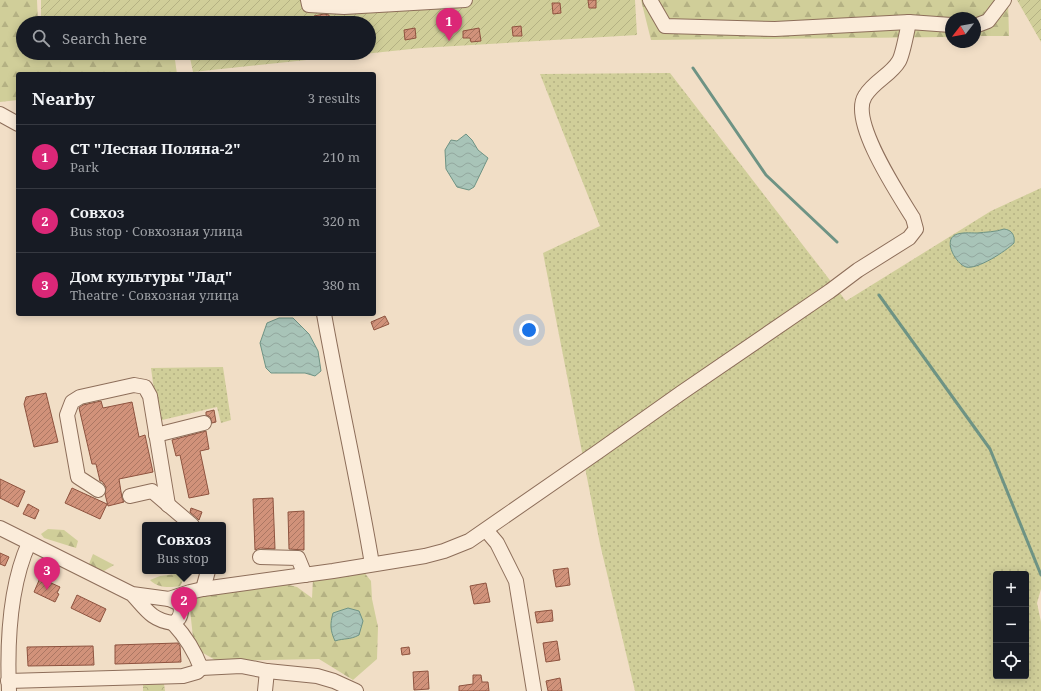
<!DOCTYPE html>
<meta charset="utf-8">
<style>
body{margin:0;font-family:"Noto Serif",serif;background:#20242c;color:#f1f3f6}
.controls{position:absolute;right:12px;bottom:12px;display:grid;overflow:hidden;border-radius:4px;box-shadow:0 2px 10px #0003}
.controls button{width:36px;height:36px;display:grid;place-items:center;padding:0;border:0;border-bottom:1px solid #363941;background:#171b24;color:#f1f3f6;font:20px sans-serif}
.compass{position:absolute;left:945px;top:12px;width:36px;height:36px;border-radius:50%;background:#171b24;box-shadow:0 2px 10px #0003;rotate:239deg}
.you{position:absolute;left:529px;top:330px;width:14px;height:14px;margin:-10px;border:3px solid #fff;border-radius:50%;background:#1a73e8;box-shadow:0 0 0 6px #1a73e833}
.badge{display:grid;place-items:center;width:26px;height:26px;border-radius:50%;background:#db2777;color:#fff;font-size:13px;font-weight:700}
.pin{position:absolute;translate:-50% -33px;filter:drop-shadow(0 1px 2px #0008)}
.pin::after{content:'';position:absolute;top:21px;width:14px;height:12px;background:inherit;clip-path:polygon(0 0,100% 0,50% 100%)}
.popup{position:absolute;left:142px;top:522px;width:84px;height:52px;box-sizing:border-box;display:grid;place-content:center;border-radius:4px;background:#171b24;filter:drop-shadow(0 1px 3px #0005);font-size:13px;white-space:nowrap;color:#9ea1a6}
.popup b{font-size:15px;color:#f1f3f6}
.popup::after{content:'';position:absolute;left:50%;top:100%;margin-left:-8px;border:8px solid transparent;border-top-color:#171b24}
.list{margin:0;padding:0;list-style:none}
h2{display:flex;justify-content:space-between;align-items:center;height:52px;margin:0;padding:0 16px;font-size:17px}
h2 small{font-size:13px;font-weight:400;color:#9ea1a6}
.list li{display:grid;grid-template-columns:26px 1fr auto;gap:12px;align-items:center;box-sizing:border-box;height:64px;padding:0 16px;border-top:1px solid #363941}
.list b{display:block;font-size:15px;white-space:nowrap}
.list p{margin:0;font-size:13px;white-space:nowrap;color:#9ea1a6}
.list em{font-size:13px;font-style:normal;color:#9ea1a6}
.icon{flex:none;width:22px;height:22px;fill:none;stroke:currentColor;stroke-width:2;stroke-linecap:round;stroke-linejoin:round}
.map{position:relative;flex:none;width:1041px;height:691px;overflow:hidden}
.search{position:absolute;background:#171b24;box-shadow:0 2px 10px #0003;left:16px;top:16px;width:360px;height:44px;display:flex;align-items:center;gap:10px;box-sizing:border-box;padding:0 14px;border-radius:22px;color:#9ea1a6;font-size:15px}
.panel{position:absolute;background:#171b24;box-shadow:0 2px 10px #0003;left:16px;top:72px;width:360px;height:244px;border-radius:4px}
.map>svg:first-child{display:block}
.grass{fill:url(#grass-dots);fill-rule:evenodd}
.forest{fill:url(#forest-firs)}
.park{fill:url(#park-crowns)}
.garden{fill:url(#garden-furrows)}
.water{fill:url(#water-waves);stroke:#6e9384}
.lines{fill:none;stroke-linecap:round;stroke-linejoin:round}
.stream{stroke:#6e9384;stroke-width:3}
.building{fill:url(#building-hatch);stroke:#8e533f}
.minor-casing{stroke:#8d6e5a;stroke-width:16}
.minor{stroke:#fbecda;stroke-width:14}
</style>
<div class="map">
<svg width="1041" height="691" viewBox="0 0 1041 691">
<defs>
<pattern id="grass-dots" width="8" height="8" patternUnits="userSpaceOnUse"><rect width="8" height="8" fill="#d0ce99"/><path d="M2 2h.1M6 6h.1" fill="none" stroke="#b4b183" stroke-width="1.8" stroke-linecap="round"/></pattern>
<pattern id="forest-firs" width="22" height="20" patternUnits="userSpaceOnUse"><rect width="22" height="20" fill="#d0ce99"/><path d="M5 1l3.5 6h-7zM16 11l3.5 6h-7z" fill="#b4b183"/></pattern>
<pattern id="park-crowns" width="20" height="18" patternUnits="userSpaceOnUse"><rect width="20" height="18" fill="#d0ce99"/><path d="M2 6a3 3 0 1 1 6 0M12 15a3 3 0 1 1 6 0" fill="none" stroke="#b4b183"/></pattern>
<pattern id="garden-furrows" width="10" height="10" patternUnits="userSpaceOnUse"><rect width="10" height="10" fill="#d0ce99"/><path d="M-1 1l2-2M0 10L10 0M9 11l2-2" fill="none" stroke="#b4b183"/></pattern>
<pattern id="water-waves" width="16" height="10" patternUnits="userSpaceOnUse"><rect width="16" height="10" fill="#a8c4b8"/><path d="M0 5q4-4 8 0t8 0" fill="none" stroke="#92a89e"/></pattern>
<pattern id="building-hatch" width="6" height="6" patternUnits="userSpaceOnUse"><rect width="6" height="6" fill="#d1927a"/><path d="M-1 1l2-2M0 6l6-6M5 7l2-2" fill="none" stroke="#ab7763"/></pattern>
</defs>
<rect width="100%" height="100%" fill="#f1dec6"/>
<g class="grass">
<path d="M670,73l176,228 145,-90 50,-23v401l-4,14 4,19v69h-406l-35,-147 -57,-291 57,-27 -60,-152zM996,574h30v102h-30z"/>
<path d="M223,367l8,53 -10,3 -4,-16 -59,14 -7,-53z"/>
</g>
<g class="forest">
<path d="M0,0h37l1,23h-15v30h151l3,21h-159v26l-18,2z"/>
<path d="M641,0h367l1,36h-34v-18h-24v19l-300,3z"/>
<path d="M48,529l16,1 14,11 -2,7 -32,-10 -3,-4z"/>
<path d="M93,554l21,11 -10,6 -9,-3 -6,-4z"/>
<path d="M363,571l8,10 1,18 6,28 -1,32 -24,21 -34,-21 -102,2 -14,-8 -10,-16 -4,-36 16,-6 80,-11 12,3 15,11 1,-19z"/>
<path d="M183,573v8l-3,5c-10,2 -23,2 -30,-6l10,-4z"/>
</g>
<path class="park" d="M164,684l1,7h-22v-6z"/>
<g class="garden">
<path d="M41,0h594l2,35 -216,13 -228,24 -4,-19h180v-30h-328z"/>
<path d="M1017,0h24v42z"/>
</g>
<g class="water">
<path d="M466,134l6,6 6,10 10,8 -14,29 -5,3 -12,-3 -11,-18 -1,-19 6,-10 6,1z"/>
<path d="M1004,229c8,1 11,6 10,14 -8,8 -37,27 -48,24 -10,-3 -23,-26 -11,-32 6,-3 15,-2 22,-2 8,-1 19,-1 27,-4z"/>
<path d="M279,318h14l16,16 9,17 3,20 -6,5 -10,-3h-34l-5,-5 -6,-25 7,-20z"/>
<path d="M348,608l11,3 4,10 -4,14c-9,5 -15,3 -24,6 -5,-11 -5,-17 -2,-28z"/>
</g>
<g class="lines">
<g class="stream">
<path d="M693,68l73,107 71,67"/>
<path d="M879,295l111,154 51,126"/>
</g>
</g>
<g class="building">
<path d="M588,0h8v8h-7z"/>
<path d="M552,3h8l1,10 -8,1z"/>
<path d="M324,14l5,1 1,8h-15l-1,-7z"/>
<path d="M521,26l1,10h-9l-1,-9z"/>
<path d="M415,28l1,10 -11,2 -1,-10z"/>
<path d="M479,28l2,13 -10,1 -1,-4h-7v-7z"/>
<path d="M385,316l4,8 -15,6 -3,-8z"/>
<path d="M46,393l12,49 -24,5 -10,-43 2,-7z"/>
<path d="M101,401l2,7 29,-6 7,35 6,-2 8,37 -34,7 3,19 2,4 -16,4 -3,-12 1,-7 -4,-6h-2l-4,-17h-4l-13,-56 4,-3z"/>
<path d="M214,410l2,12 -4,1 -2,-6 -4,-2v-3z"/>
<path d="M206,431l3,18 -9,2 9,43 -20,4 -9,-43 -4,1 -4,-16z"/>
<path d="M0,479l25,12 -7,16 -18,-9z"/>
<path d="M72,488l35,16 -7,15 -35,-16z"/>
<path d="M273,498l2,51 -15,-1 -5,2 -2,-51z"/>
<path d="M28,504l11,6 -4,9 -12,-5z"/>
<path d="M191,508l11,4 -3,8 -9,-8z"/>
<path d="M304,511v39l-15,-1 -1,-37z"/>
<path d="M0,553l9,4 -4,9 -5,-2z"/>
<path d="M568,568l2,17 -14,2 -3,-17z"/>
<path d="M40,578l20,9 -3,6 2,1 -4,8 -21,-10z"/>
<path d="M486,583l4,19 -16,2 -4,-18z"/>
<path d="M77,595l29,14 -6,13 -29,-14z"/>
<path d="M552,610l1,11 -16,2 -2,-11z"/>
<path d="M557,641l3,19 -14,2 -3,-19z"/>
<path d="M178,643l2,3 1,16 -66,2v-19z"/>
<path d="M93,646l1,19 -66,1 -1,-19z"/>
<path d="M409,647l1,7 -8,1 -1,-7z"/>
<path d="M428,671l1,18 -15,1 -1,-18z"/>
<path d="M473,675h8l1,7h6l1,9h-30v-5l14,-2z"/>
<path d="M560,678l2,13h-14l-2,-10z"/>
</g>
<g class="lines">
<g class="minor-casing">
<g id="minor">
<path d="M308,0l1,5 35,2 121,-7"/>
<path d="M650,0l15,26 110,3 134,-7 42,3"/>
<path d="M975,26l13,-5 16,-21"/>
<path d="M0,114l18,10"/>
<path d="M324,314c15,84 34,166 48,250"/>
<path d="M156,435l48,-12"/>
<path d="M98,490l-20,-13 -11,-62 5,-13 8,-5 54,-12 11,2 5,9 18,109"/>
<path d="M130,496l22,-5 40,34"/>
<path d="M0,528l132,66 37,5 11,5c2,8 1,15 -7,19 -22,-3 -27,-14 -41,-29"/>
<path d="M486,530l11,13 19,38 18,110"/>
<path d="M260,557l38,1 7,17"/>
<path d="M203,589l5,-18"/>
<path d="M169,599l21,-7 13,-3 130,-18 92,-15 19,-5 25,-10 130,-90 82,-58 149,-102 28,-21 51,-32 7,-9 -3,-11c-14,-23 -64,-97 -48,-122 9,-15 26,-21 34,-35 4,-7 8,-30 10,-39"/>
<path d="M173,623c12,13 22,29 28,45l40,-2 26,5 50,5 17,5 22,10"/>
<path d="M8,681l175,-5 14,-4 4,-4"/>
<path d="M9,691c-2,-47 0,-104 20,-148"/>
<path d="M265,691l2,-20"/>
</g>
</g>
<use href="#minor" class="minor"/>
</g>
</svg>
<div class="controls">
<button>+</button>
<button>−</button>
<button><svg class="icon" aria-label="locate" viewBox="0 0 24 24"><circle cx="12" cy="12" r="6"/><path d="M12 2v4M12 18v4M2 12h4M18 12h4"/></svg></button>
</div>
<svg class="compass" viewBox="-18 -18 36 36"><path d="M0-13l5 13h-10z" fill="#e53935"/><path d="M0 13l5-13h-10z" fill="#9ea1a6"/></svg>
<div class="you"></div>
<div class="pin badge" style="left:449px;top:41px">1</div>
<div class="pin badge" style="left:184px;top:620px">2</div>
<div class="popup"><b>Совхоз</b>Bus stop</div>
<div class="pin badge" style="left:47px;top:590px">3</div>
<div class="search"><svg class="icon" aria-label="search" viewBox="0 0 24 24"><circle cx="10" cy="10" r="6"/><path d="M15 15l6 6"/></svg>Search here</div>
<section class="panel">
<h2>Nearby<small>3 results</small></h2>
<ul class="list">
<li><span class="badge">1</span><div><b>СТ &quot;Лесная Поляна-2&quot;</b><p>Park</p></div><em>210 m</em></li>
<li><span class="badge">2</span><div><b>Совхоз</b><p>Bus stop · Совхозная улица</p></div><em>320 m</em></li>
<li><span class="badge">3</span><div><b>Дом культуры &quot;Лад&quot;</b><p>Theatre · Совхозная улица</p></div><em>380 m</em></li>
</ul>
</section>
</div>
